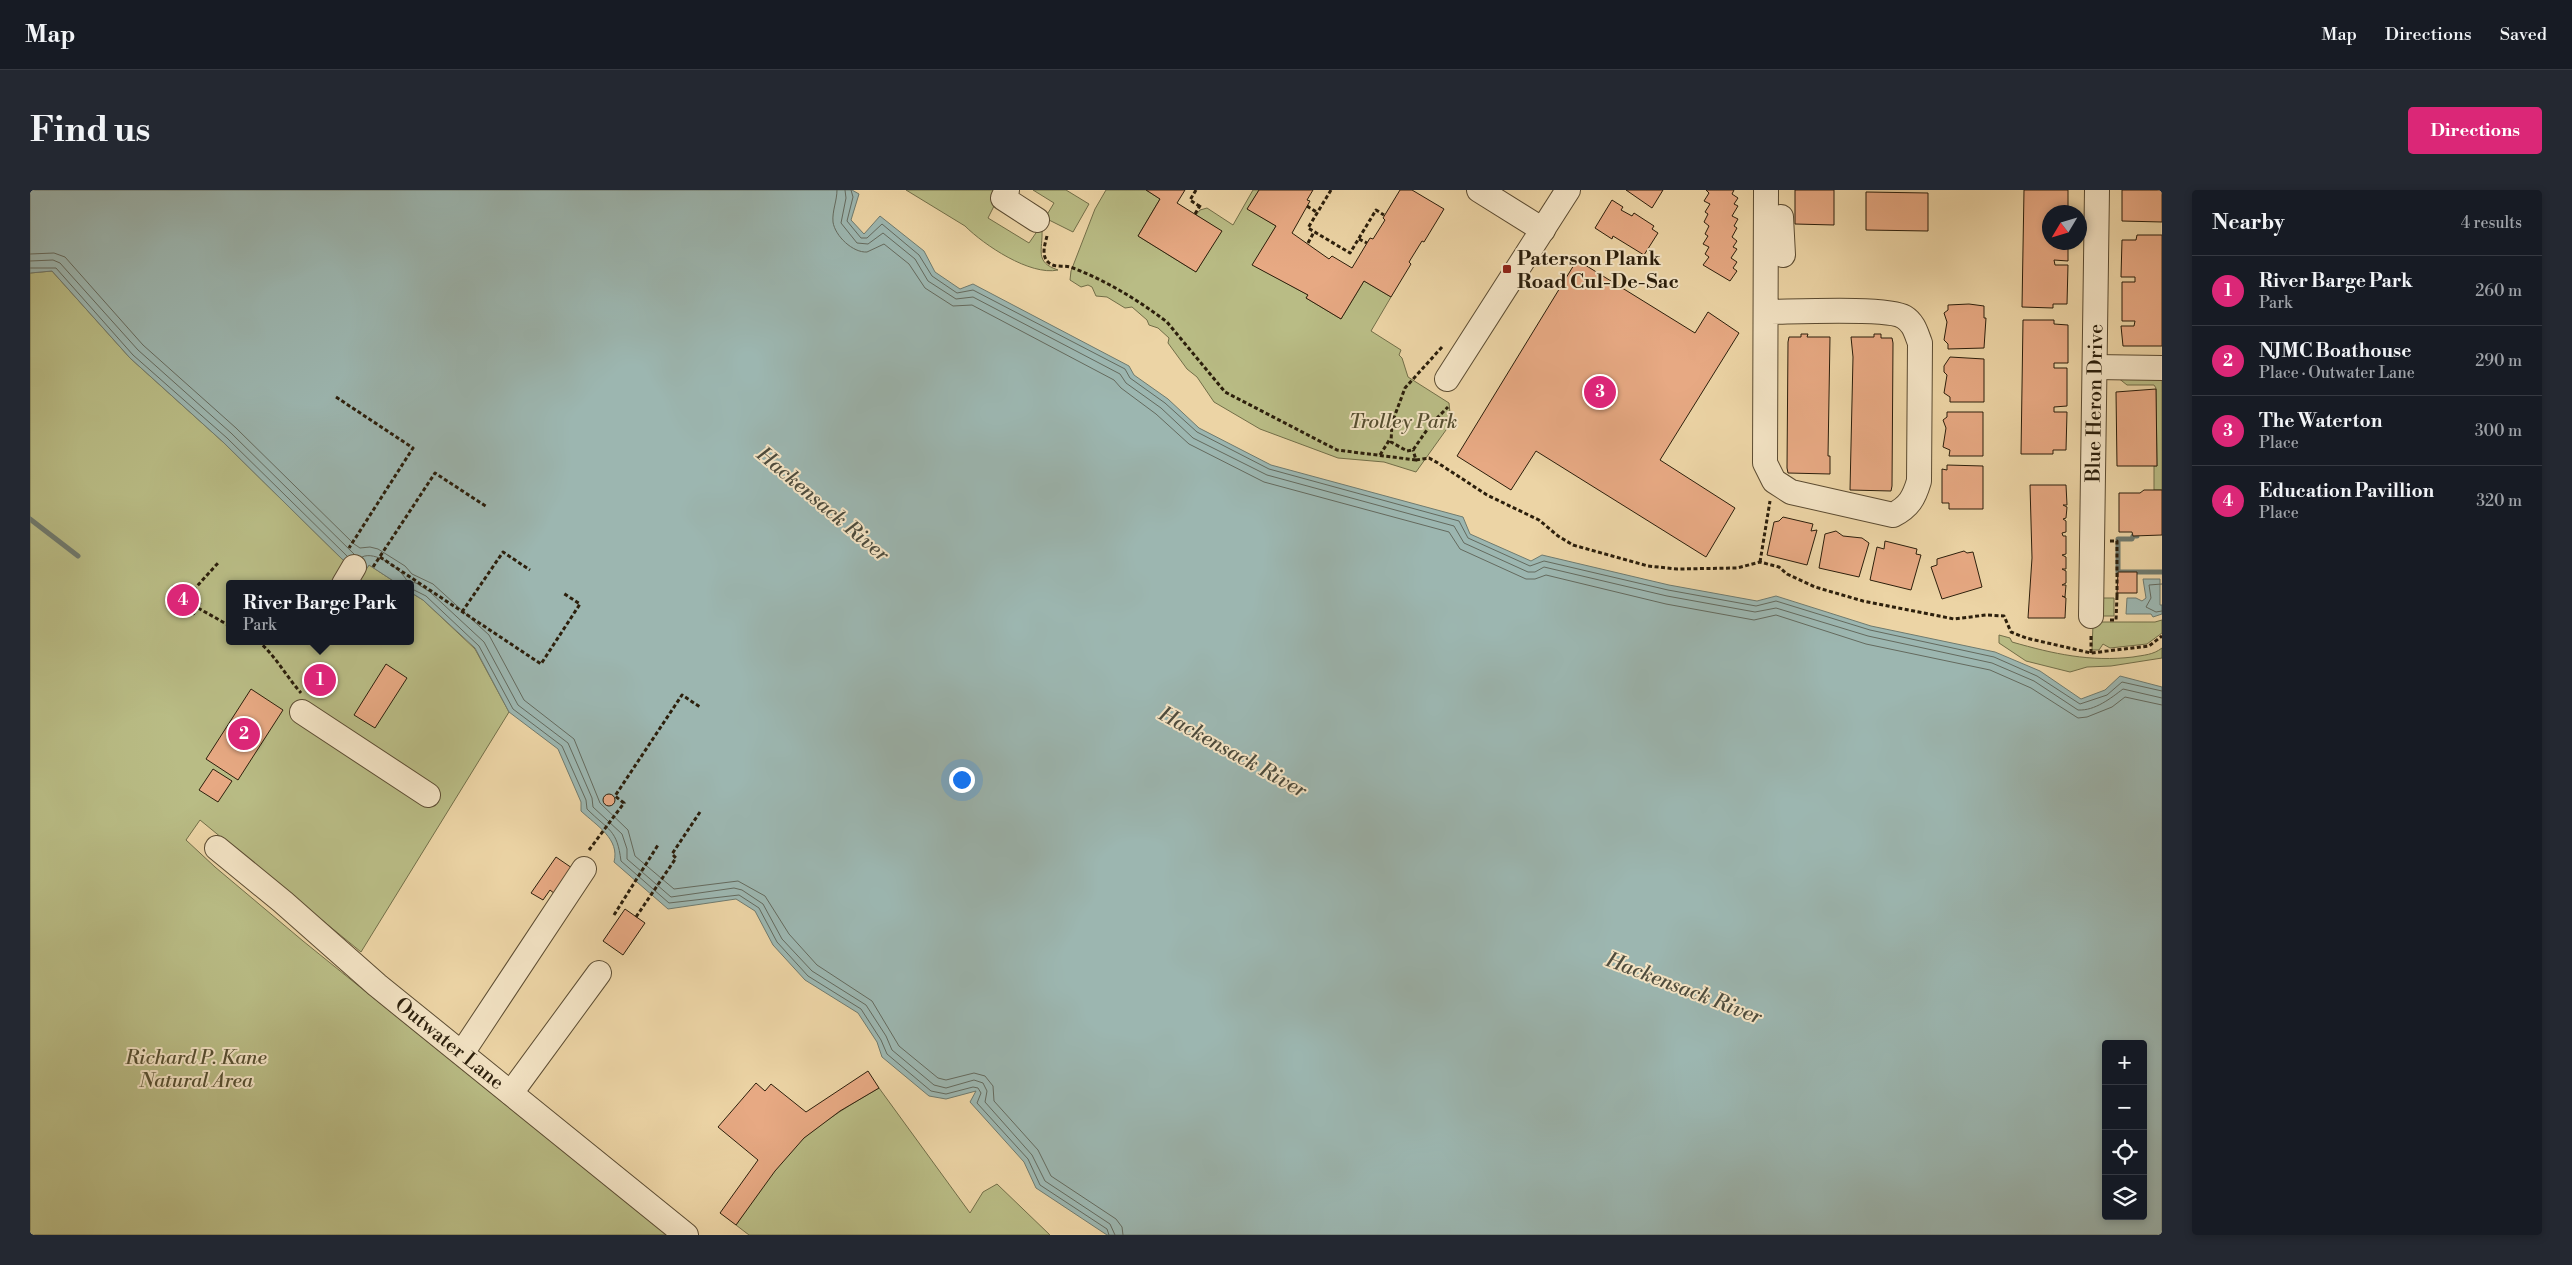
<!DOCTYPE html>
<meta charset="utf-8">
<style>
body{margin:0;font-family:"Libre Bodoni",serif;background:#242831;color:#f1f3f6}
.controls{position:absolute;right:15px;bottom:15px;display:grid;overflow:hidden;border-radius:5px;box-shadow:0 2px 8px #0003}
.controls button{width:45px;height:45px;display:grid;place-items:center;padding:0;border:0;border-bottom:1px solid #363941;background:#171b24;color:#f1f3f6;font:25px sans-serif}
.compass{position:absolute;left:2012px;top:15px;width:45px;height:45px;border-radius:50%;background:#171b24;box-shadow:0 2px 8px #0003;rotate:232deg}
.you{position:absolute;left:931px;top:589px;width:18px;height:18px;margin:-12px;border:4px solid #fff;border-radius:50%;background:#1a73e8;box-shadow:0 0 0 8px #1a73e833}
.badge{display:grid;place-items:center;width:32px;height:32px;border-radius:50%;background:#db2777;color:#fff;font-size:16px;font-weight:700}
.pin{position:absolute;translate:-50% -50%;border:2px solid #fff;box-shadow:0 1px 5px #0006}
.popup{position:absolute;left:196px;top:390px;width:188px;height:65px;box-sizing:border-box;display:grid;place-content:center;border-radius:5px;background:#171b24;filter:drop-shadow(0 1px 4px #0005);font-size:16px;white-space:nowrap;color:#9ea1a6}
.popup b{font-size:19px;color:#f1f3f6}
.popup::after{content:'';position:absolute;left:50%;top:100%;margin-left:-10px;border:10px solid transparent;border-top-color:#171b24}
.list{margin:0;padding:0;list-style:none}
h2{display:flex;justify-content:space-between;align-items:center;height:65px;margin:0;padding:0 20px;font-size:21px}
h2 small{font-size:16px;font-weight:400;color:#9ea1a6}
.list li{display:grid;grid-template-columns:32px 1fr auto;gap:15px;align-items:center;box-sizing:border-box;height:70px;padding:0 20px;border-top:1px solid #363941}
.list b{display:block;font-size:19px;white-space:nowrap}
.list p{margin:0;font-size:16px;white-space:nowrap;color:#9ea1a6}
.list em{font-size:16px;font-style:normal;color:#9ea1a6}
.icon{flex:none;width:28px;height:28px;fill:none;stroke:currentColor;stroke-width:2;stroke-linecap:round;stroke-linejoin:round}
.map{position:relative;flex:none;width:2132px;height:1045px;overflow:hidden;border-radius:5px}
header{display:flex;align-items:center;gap:30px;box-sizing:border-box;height:70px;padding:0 25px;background:#171b24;border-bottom:1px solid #363941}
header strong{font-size:24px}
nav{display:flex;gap:28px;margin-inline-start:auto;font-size:18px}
.intro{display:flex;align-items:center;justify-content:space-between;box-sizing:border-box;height:120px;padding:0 30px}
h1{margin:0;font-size:35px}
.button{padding:12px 22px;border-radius:5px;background:#db2777;color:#fff;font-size:18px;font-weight:700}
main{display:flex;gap:30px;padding:0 30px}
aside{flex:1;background:#171b24;border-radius:5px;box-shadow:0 2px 8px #0003}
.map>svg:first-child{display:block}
.green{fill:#b9bc85;stroke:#726e48}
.water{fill:#9cb6b0;stroke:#6f7a6e;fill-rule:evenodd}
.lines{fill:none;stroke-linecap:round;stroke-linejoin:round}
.shore{stroke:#646a5e;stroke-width:1}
.stream{stroke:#6f7a6e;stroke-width:5}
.building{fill:#e7a983;stroke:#2c1f0c}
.minor-casing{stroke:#5c4c32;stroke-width:26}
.path{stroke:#2c1f0c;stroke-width:3;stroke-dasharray:4 2.5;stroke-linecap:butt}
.minor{stroke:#f3e3c4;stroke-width:24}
.poi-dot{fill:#8f2418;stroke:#f3e3c4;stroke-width:2}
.labels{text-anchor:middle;stroke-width:4;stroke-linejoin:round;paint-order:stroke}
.poi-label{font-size:20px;font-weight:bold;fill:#2c1f0c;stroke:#f3e3c4;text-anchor:start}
.street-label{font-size:20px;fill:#2c1f0c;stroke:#f3e3c4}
.park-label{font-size:20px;font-style:italic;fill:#564e30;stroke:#f3e3c4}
.water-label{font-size:21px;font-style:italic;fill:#4e4c3d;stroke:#f3e3c4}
</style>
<header>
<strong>Map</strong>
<nav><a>Map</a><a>Directions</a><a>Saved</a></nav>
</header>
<div class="intro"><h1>Find us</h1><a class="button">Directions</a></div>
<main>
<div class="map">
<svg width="2132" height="1045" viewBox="0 0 2132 1045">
<rect width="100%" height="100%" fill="#ecd4a5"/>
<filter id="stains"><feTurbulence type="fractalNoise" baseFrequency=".004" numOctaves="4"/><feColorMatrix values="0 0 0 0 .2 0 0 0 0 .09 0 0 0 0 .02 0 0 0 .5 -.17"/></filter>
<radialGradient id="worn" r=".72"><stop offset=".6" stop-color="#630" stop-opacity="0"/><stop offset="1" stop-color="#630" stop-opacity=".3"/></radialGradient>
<g class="green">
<path d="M876,0h91l-4,7 1,9 -6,12 41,25 9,-13h4c1,20 -8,32 16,40 -28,6 -74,-25 -93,-44z"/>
<path d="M1003,0h33l23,14 -16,28 -28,-14 9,-15z"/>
<path d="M1076,0h40l14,9 -22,37 58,36 25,-41 -25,-16 4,-5 7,-2 26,17 20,-35h6l-11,19 28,17 -23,39 55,30 -2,3 35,21 23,-38 27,16 -20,34 30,19 -2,5 3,3 6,19 41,26 2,20 -35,49 -32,-10 -46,-4 -78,-29 -46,-27 -17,-25 -10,-8 -19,-26 1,-5 -11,-10 -9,-3 -2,-5 -15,-13 -7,1 -18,-11 -11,-1 -4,-9 -4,-2 -7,2 -11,-7 1,-9 24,-62z"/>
<path d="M22,81l78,87 93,84 119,117 21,15 6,-9 29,19h-168v57h180v-49l13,8 52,49 34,63 -148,240 -161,-132 -14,20 29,27 88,74 364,294h-637v-962z"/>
<path d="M2132,185v115h-8v-24h3l-1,-78 -2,-3h-27l-10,-8z"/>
<path d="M2072,408h12v18h-13z"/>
<path d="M2132,430v13l-15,11 -37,4 -7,-4 -4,6h-7l1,-26 4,-2h58z"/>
<path d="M1969,445l11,3 2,4c42,12 78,20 121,15 11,-2 20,-2 29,-9v10l-51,8 -24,1 -17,5 -44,-11 -27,-18z"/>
<path d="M849,898l91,125 13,-21 14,-8 53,51h-301l-13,-10c21,-30 41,-65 69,-88 23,-19 48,-34 74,-49z"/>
</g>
<g class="water">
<path d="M0,0h822l7,4 -8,26 13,14 16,-18 44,35 11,21 25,17 13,-5 156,82 5,9 34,24 31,29 72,37 192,52 7,17 61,27 11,-6 127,30 88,16 19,-5 95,30 124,26 45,19 41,28 24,-9 15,-14 42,11v548h-1055l-71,-47 -12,-26 -54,-60 6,-11 -30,8 -17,-3 -47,-39 -5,-15 -19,-29 -53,-33 -32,-35 -18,-34 -19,-12 -68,10 -54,-47c6,-23 -17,-36 -33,-51v-9l-23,-53 -49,-37 -34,-64 -52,-48 -13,-8v-8h-12l-29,-19 -6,9 -21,-15 -119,-117 -93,-84 -78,-87 -22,2zM2076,854h37v172h-37z"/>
<path d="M2113,389h17v26h2v9l-9,3 -2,-3h-25l1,-16h9l6,3 4,-3z"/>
</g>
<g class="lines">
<g class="shore">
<path d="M807,0c0,11 -5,21 -4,32 2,14 20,31 34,30l17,-8 25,20 16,24 28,18 19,-1 142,75 7,8 35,26 33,30 75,38 185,50 11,17 66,30h9l11,-4 120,29 88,16 22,-5 90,29 124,26 41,18 47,30 9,-1 25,-10 13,-10 37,8"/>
<path d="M815,0l1,8 -5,25 16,20 11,1 15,-11 32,26 13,22 28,18 17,-2 147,77 6,9 35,25 32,30 74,37 187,51 10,17 64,29h7l9,-5 123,29 88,16 21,-4 92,28 124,27 42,18 44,29c17,1 33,-12 45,-21l39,9"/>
<path d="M821,0l2,7 -6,24 14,17h6l15,-14 37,31 13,21 25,17 16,-3 152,79 5,9 35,25 32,29 72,37 190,52 9,17 62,28 14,-5 124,29 88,16 20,-5 94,29 124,27 43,19 43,28 27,-9 15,-13 40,9"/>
<path d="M0,64l24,-1 11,4 78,88 93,83 118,116 6,4 10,-1 8,2 27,17 7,8 21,10 56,51 35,65 50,39 26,64 28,27 7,26 39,33 64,-8 27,15 24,38 28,31 55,36 27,45 39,32 8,2 28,-7 11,3 8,10 1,15 44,49 13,26 65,43 6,8 1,8"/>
<path d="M0,71l23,-1 7,3 78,87 93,83 123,121"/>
<path d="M0,78h26l77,87 94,83 120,118"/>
<path d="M332,367c13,-7 39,12 45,24l9,2 14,9 54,50 34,63 50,38 24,55 1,9 29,27 5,15v10l44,38 63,-9 8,2 21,14 19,35 30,32 54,34 20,31 6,14 42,35 12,3 28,-8 9,3 4,8 -2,11 47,53 13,26 65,43 5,11"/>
<path d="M2132,394l-13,1 2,13 -5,9 10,5 6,-1"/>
<path d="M380,398l16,8 53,50 34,63 49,37 24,54 1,9c22,22 30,20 34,52l48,42 70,-8 20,13 18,34 31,34 53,33 20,31 6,14 44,37 15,3 27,-7 5,1 3,5 -4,10 51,56 12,26 67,44 2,6"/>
</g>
<g class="stream">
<path d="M0,329l48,37"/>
<path d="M2107,346h-4l-1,3h-14v33h44"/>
</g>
</g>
<g class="building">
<path d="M1116,0h39l-8,13 45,28 -26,41 -58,-36 22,-37z"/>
<path d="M1229,0h54l-6,10 3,1 -18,32 37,26 3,-3 20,12 18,-30 3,1 12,-19 -2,-2 17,-28h12l32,19 -20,33 -2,-1 -13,21 2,2 -20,33 -27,-16 -23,38 -35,-21 2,-3 -56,-30 24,-39 -29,-17z"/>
<path d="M1596,0h37l-11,18z"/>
<path d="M1704,0l-2,4 6,4 -4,6 4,2 -6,10 6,3 -4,7 3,2 -5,9 5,4 -4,6 4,2 -6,9 6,4 -4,6 4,3 -7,10 -27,-16 6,-8 -4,-3 4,-7 -6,-3 5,-8 -3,-2 4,-8 -5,-4 4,-8 -3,-2 5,-8 -6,-3 5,-8 -3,-3z"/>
<path d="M1765,0h39v35l-39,-1z"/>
<path d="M1994,0h44v22h-18v30h18v19l-14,-1 1,5h13l-1,39h-14v4l-31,-1z"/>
<path d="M2092,0h40v32l-40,-1z"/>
<path d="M1836,2l62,1v38l-62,-1z"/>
<path d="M1582,10l11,7 -2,3 11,6 2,-3 20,13 -2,3 6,4 -14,22 -31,-19 -1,3 -17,-11z"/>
<path d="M2107,45h25v111h-39l-2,-20h13l1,-5h-13v-39h13v-5h-14l1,-37h14z"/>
<path d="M1547,70l118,73 13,-21 31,21 -79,127 75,48 -29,49 -170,-106 -25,39 -54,-34z"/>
<path d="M1939,114l15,2v12h2l-2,30 -36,1v-5l-4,-4 3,-18 -3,-9 4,-3v-5z"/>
<path d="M1993,130h31v4l14,1v38h-14v5h13v38l-13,1v5h13l-1,38h-13v4h-32z"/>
<path d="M1771,144h7l-1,3h23l-2,119h2v18l-42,-1 -1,-5 1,-126 1,-5h12z"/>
<path d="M1844,144h7v4h11l1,5 -1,143 -1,5 -41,-1 3,-133 -2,-20h23z"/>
<path d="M1920,167l34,2v43h-34v-5l-6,-4 3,-18 -3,-3v-6z"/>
<path d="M2126,199l1,77h-40l-1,-74z"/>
<path d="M1917,222h36v44h-34l1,-6 -7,-3 3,-19 -3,-8 4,-3z"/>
<path d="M1917,275l36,1v43h-34v-6h-7v-34l5,1z"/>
<path d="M2000,295h36l1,20h-4l4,2 -1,11 -3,1 3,2v11l-4,1 1,3h3v18l-4,1 4,2v12h-4l4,2v12l-4,2h4l-1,12 -3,-1 4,2 -1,20h-37l4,-60z"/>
<path d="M2114,300h18v45l-29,1 -1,-4h-13v-39h21z"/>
<path d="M1753,327l30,7 -2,7 6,-1 -10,35 -40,-10 7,-33 5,-1z"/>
<path d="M1806,341l7,5 19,2 7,5 -10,34 -40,-9 6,-34z"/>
<path d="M1855,351l32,8 -1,5 5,1 -10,35 -41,-10 7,-33 7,2z"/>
<path d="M1934,361l3,2 6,-1 9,35 -40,12 -11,-32 6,-2v-6z"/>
<path d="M2088,382h19v21h-20z"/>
<path d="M143,395l28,18 -7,12 -28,-18z"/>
<path d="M356,474l21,14 -32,50 -21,-13z"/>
<path d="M221,499l32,21 -45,70 -32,-21z"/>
<path d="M183,579l19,12 -14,21 -19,-12z"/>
<circle cx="579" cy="610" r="6"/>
<path d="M526,667l16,11 -17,26 -5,-4 -7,10 -12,-7z"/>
<path d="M595,719l20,14 -22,32 -20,-14z"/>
<path d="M838,881l11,17 -39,23 -36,27 -29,33 -39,54 -16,-12 38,-53 -40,-33 38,-44 9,8 6,-7 35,28z"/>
</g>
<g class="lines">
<g class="minor-casing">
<g id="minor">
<path d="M977,0l-4,8 34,22"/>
<path d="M1449,0l64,40"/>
<path d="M1751,27l2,38"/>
<path d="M1736,122c24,0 122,-5 138,5 10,6 12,16 16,26l-1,138c-5,17 -10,26 -26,34l-102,-23 -17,-11 -9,-18 1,-273"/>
<path d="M2065,177l67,1"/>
<path d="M1417,189l121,-189"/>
<path d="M314,394l10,-17"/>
<path d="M2061,426l6,-426"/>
<path d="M272,522l126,83"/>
<path d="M187,658l66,54 94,83 309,250"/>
<path d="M432,863l122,-184"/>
<path d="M481,903l88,-120"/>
</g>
</g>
<g class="path">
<path d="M1166,0l-6,10 9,6"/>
<path d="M1301,0l-23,38 42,25 26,-43 8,5"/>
<path d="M1277,16l11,7"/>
<path d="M1165,24l6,-10"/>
<path d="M1017,46c-2,8 -6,19 1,26 7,7 16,2 25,6 34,13 65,32 94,54l58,70 112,58 79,10 -3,-10"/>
<path d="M1329,49l8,4"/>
<path d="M1278,53l6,-11"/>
<path d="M1412,157l-37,41 -13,35 -1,19 16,9 6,-1 18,-26 17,-17"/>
<path d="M306,207l77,51 -64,100"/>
<path d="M1350,265l10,-16"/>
<path d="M1386,270l13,-2 9,5 49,32 52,25 19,16 15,9 75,21 29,3 60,-1 23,-6 19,5 8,7 28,13 48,14 91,18 32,-4 18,1 7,16 15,6 65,15 58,-7 13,-10"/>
<path d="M2080,351h7v55"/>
<path d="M350,367l161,107 39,-60 -17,-11"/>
<path d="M1730,372l10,-61"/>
<path d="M343,377l62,-94 52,34"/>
<path d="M159,405l29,-32"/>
<path d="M168,418l32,18"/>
<path d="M432,422l41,-60 27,18"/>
<path d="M2080,430h6l1,-24"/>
<path d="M228,451c17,14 28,35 43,52"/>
<path d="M2061,463v-19"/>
<path d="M559,660l35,-47 -9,-7 67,-101 18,12"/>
<path d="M584,725l44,-70"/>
<path d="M606,727l40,-59 -4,-4 28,-42"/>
</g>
<use href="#minor" class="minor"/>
</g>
<rect class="poi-dot" x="1472" y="74" width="10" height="10" rx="2.5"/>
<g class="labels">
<g class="poi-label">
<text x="1487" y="75">Paterson Plank<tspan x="1487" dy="23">Road Cul-De-Sac</tspan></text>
</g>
<g class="street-label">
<text transform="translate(2064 213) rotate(-89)" y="7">Blue Heron Drive</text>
<text transform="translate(420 853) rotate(39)" y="7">Outwater Lane</text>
</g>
<g class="park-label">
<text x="1373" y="238">Trolley Park</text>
<text x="166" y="874">Richard P. Kane<tspan x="166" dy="23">Natural Area</tspan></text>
</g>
<g class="water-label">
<text transform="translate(793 314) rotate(40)" y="7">Hackensack River</text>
<text transform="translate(1203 562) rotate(29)" y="7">Hackensack River</text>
<text transform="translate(1654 798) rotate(21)" y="7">Hackensack River</text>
</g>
</g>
<rect width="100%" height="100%" filter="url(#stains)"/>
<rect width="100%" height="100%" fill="url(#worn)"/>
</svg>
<div class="controls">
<button>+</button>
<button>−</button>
<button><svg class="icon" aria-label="locate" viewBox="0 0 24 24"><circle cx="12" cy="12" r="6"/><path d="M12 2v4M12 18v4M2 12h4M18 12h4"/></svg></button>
<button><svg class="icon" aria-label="layers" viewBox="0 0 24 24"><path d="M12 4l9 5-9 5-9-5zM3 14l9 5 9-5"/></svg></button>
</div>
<svg class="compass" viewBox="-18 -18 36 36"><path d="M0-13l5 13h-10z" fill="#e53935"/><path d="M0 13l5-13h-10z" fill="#9ea1a6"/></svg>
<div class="you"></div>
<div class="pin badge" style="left:290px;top:490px">1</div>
<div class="popup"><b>River Barge Park</b>Park</div>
<div class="pin badge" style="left:214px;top:544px">2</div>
<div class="pin badge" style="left:1570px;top:202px">3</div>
<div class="pin badge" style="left:153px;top:410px">4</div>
</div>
<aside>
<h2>Nearby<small>4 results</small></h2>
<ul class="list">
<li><span class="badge">1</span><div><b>River Barge Park</b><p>Park</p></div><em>260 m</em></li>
<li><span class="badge">2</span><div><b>NJMC Boathouse</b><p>Place · Outwater Lane</p></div><em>290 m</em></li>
<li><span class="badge">3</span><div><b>The Waterton</b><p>Place</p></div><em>300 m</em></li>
<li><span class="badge">4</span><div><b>Education Pavillion</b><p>Place</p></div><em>320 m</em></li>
</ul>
</aside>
</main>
